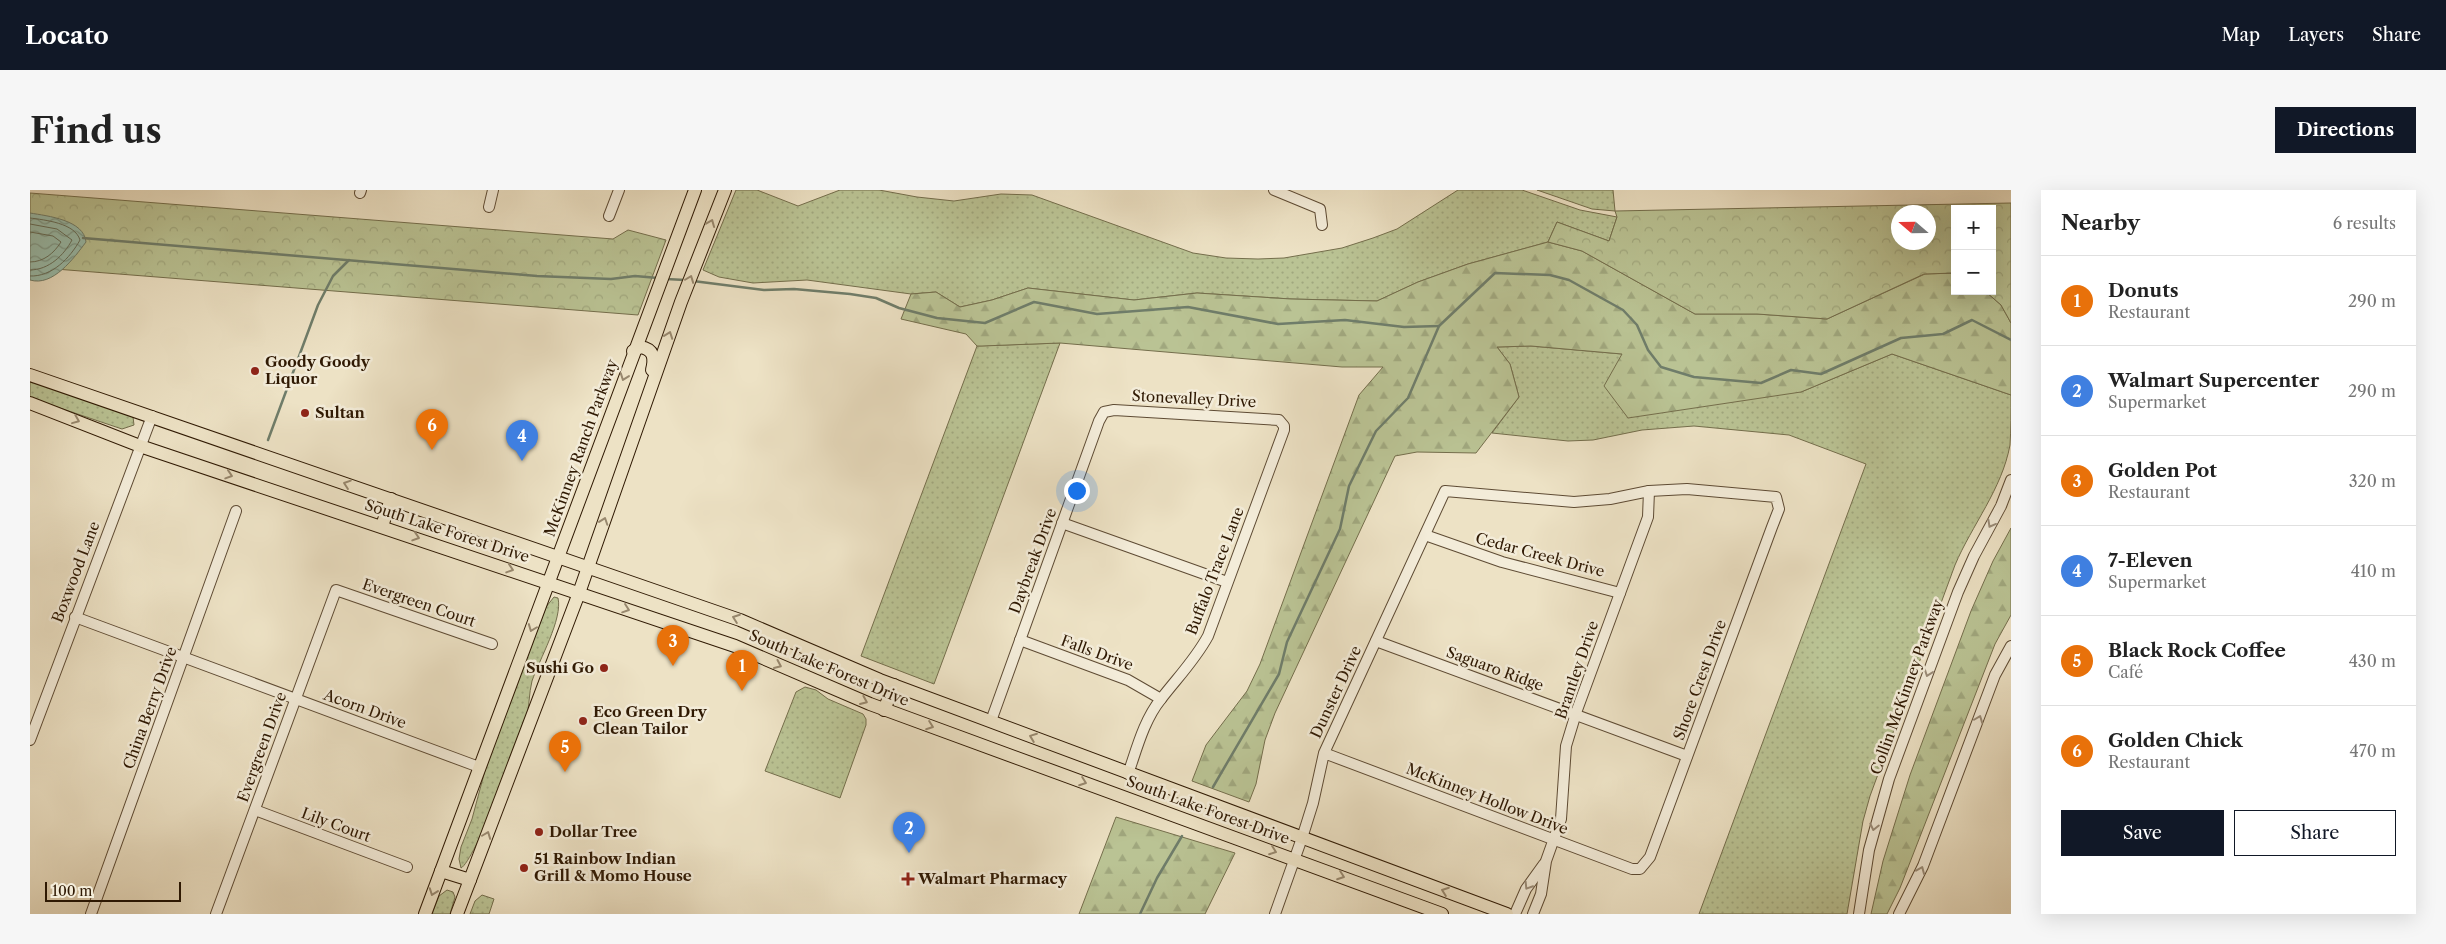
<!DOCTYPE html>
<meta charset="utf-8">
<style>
body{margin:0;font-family:"Libre Caslon Text",serif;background:#f6f6f6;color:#222}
.controls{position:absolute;right:15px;top:15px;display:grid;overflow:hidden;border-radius:0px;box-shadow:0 5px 20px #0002}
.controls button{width:45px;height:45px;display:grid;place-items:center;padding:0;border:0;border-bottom:1px solid #e0e0e0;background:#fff;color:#222;font:25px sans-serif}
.compass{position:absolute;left:1861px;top:15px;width:45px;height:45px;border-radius:50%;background:#fff;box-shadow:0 5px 20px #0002;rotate:290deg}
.scale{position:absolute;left:15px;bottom:12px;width:136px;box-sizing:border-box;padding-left:5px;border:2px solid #2f1903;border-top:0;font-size:14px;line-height:18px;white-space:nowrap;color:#2f1903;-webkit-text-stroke:4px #f3ecd9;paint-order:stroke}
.you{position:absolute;left:1046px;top:300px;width:18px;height:18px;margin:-12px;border:4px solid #fff;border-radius:50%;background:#1a73e8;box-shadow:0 0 0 8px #1a73e833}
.badge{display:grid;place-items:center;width:32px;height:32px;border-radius:50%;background:#111827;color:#fff;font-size:16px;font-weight:700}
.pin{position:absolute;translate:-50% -41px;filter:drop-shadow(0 1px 2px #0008)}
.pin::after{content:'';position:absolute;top:26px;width:18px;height:15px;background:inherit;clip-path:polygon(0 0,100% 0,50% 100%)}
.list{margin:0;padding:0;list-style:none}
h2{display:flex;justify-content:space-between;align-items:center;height:65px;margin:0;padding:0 20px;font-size:21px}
h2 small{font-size:16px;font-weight:400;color:#767676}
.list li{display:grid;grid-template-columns:32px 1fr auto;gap:15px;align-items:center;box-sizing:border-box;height:90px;padding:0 20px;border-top:1px solid #e0e0e0}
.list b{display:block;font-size:19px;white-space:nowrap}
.list p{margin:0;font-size:16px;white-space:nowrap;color:#767676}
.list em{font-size:16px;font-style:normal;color:#767676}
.actions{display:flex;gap:10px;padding:15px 20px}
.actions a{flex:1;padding:11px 0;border:1px solid #111827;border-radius:0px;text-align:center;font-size:18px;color:#111827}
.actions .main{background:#111827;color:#fff}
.map{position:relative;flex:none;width:1981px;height:724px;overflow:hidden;border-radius:0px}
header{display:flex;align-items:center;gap:30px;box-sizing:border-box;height:70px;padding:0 25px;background:#111827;color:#fff}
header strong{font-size:24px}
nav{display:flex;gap:28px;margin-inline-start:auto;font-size:18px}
.intro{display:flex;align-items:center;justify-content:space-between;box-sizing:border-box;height:120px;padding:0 30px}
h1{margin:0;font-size:35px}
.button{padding:12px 22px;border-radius:0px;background:#111827;color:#fff;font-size:18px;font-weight:700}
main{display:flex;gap:30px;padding:0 30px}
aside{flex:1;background:#fff;border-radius:0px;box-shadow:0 5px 20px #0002}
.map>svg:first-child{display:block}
.grass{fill:url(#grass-dots);stroke:#746e4c}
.forest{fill:url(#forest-firs);stroke:#746e4c}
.park{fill:url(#park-crowns);stroke:#746e4c;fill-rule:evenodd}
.water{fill:url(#water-waves);stroke:#6f7d6a}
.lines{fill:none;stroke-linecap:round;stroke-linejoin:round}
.shore{stroke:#646c58;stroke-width:1}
.stream{stroke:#6f7d6a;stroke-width:2.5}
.minor-casing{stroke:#5e4b34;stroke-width:12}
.major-casing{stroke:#2f1903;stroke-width:14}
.minor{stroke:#f3ecd9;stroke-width:10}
.major{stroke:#ede2c5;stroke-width:12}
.oneway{stroke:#98886e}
.oneway2{stroke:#9b8d79}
.poi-dot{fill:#8f2418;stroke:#f3ecd9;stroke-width:2}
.labels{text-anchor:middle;stroke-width:5;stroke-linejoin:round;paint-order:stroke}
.poi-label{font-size:15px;font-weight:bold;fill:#2f1903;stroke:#f3ecd9;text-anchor:start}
.street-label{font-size:15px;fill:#2f1903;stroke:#f3ecd9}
</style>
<header>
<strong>Locato</strong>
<nav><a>Map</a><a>Layers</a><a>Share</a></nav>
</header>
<div class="intro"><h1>Find us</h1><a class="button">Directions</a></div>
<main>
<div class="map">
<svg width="1981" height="724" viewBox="0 0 1981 724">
<defs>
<pattern id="grass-dots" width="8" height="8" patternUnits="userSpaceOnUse" patternTransform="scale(1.25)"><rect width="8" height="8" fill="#bac394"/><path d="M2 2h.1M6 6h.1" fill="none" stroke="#a0a77e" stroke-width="1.8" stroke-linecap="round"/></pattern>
<pattern id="forest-firs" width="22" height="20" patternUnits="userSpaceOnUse" patternTransform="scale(1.25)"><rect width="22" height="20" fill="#bac394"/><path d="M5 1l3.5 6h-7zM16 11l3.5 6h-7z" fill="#a0a77e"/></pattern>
<pattern id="park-crowns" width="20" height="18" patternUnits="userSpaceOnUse" patternTransform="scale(1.25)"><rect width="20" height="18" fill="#bac394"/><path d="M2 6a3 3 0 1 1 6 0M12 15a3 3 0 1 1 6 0" fill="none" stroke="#a0a77e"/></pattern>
<pattern id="water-waves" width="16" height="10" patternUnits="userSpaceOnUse" patternTransform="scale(1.25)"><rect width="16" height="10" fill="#9abfae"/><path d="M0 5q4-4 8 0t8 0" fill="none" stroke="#7e9a8b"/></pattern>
</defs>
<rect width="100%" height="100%" fill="#ede2c5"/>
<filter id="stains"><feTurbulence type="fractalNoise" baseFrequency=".004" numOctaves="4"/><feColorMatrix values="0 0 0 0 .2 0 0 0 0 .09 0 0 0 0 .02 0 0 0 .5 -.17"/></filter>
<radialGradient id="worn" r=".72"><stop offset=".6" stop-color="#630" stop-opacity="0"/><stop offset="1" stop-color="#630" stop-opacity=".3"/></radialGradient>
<g class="grass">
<path d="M706,0h21l41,16 42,-16h39l38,7 37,4 47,-7 31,1 161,58 33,5 32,1 26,-1 58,-10 31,-10 24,-9 61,-39h64l58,20 37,7 -8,24 -52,-19 -9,20 -80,22 -50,18 -41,19 -86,-2 -94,-6 -63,7 -106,-12 -36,12 -32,7 -24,-15 -25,2 -104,-14 -54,3 -34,-6 -16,-7z"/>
<path d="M1507,0h76l2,21 -23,-2z"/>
<path d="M1030,153l-126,341 -73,-28 116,-310z"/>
<path d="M1501,156l91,8 179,38 91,-38 119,41c0,16 0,35 -1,50 -8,44 -38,80 -55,120l-85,231 -7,25 -16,93h-148l167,-450 -77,-29 -95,-9 -52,4 -49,10 -25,1 -76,-8 27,-36 -9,-33 -13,-17z"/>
<path d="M0,190l100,35 3,2 1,8 -12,4 -92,-31z"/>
<path d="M524,407l4,1c5,21 -19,62 -26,83 -3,12 -3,26 -5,38 -5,20 -53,143 -66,149l-2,-9 2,-12 11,-28 15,-56 59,-156z"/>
<path d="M775,497l11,3 12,9 35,15 3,5v6l-26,73 -75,-27 31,-79z"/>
<path d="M417,700l6,2 2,5 -5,17h-18l7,-18z"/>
<path d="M452,705l12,4 -5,15h-19l5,-13z"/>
</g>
<g class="forest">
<path d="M1518,52l34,9 113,63h62l70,5 98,-45 30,-1v18h30l16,14 10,18v72l-119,-41 -91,38 -173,26 -24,-32 18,-32 -91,-8 -34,1 13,17 9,33 -43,56 -59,-1 -22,4 -120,257 -10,27 -9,44 -7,18 -57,-21 14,-36 41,-54 13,-27 99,-269 24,-28h-41l-282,-24 -78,3h-5l-11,-12 -65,-15 10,-25 25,-2 24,15 32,-7 36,-12 106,12 63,-7 94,6 86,2 41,-19 50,-18z"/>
<path d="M1981,338v87l-16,29 -95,244 -13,26h-16l12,-53 27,-86 61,-164 22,-50z"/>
<path d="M1086,627l119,36 -30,61h-126z"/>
</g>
<g class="park">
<path d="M0,3l583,46 15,-9 38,10 -28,75 -608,-48z"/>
<path d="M1981,13v120l-10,-18 -16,-14h7v-82h-37v64l-31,1 -97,45 -70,-5h-62l-113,-63 -34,-9 9,-20 52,19 8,-24 -2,-6zM1868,22h30v30h-30z"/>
</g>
<path class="water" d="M0,23c18,3 54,7 56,29 -12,16 -33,45 -56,38z"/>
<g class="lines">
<g class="shore">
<path d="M0,28c15,2 45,5 50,22 -10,18 -28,37 -50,36"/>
<path d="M0,34l27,5 15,11c-8,15 -23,30 -42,30"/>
<path d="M0,42l23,4 8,6c-7,11 -17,20 -31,20"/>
</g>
<g class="stream">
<path d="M53,48l454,38 74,3 24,-3 23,2"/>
<path d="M636,89l19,1"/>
<path d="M663,91l71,9 30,-1 56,5 26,4 23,10 38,10 48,5 49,-21 63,12 91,-7 90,17 67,-4 59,7 35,-1"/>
<path d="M238,250l50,-135 15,-29 16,-16"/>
<path d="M1183,597l66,-113 8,-32 53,-113 9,-43 27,-55 32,-33 31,-72 56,-53 55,2 19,5 54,30 14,15 11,25 13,17 33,10 67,6 30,-13 30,4 80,-36 42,-4 29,-14 39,20"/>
<path d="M1110,724l17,-36 25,-42"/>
</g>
<g class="minor-casing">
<g id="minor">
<path d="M1244,0l46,19 2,16"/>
<path d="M330,3l1,-3"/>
<path d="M459,17l4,-17"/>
<path d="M579,26l10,-26"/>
<path d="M1032,333l165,59"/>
<path d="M1395,345l77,27 118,31"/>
<path d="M45,427l404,150"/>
<path d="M990,450l108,40 33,19"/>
<path d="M1346,451l311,115"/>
<path d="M961,531l108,-300 5,-9 10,-2 165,10 5,6v4l-76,206c-13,24 -30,41 -47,63 -17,21 -24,49 -33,75"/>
<path d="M0,550l122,-324"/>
<path d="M225,620l152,57"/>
<path d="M61,724l145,-403"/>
<path d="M186,724l120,-324 156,54"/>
<path d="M1245,724l27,-76 11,-35 11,-50 121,-262 129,11 36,-3 39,-8 38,-2 89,8 3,12 -7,18 -122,330 -10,12h-8l-308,-116"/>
<path d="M1485,724l11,-25 18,-25"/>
<path d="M1503,724l8,-20 5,-33 15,-42 5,-73 11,-36 71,-193 1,-26"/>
<path d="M1829,724l10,-64 20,-71 69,-187 16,-36 27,-50 10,-26"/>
<path d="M1869,724l24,-48 72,-191 16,-29"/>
</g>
</g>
<g class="major-casing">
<g id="major">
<path d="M603,161l7,-4c14,2 15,11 12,23"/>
<path d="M0,185l710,245 140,60 627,234"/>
<path d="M0,213l110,43 595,200 135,58 572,210"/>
<path d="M352,336l9,-27"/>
<path d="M854,520l10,-25"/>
<path d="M411,681l29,9"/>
<path d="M395,724l270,-724"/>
<path d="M427,724l122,-321 102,-291 44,-112"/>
</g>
</g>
<use href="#minor" class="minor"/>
<use href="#major" class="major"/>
</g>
<defs><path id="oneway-chevron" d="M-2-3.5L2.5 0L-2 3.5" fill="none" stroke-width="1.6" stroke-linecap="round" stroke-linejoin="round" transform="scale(1.25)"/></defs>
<g class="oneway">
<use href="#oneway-chevron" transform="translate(681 33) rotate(-68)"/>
<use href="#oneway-chevron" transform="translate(660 89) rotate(-69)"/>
<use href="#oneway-chevron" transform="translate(639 145) rotate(-70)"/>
<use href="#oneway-chevron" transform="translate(594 187) rotate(110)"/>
<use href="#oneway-chevron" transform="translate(46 230) rotate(22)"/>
<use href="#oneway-chevron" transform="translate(199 285) rotate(18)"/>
<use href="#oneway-chevron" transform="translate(317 294) rotate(-161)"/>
<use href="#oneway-chevron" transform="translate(574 331) rotate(-71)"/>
<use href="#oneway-chevron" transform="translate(386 347) rotate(18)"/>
<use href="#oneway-chevron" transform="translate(480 379) rotate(18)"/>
<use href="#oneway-chevron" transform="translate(596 419) rotate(19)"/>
<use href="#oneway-chevron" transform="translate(706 428) rotate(-160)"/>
<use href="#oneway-chevron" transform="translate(502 438) rotate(111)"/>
<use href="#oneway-chevron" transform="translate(748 475) rotate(24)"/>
<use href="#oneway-chevron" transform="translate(834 511) rotate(23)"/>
<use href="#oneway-chevron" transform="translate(900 536) rotate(20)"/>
<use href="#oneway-chevron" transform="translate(1003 547) rotate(-159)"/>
<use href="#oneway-chevron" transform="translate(1053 592) rotate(20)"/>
<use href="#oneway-chevron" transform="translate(457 645) rotate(-69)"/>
<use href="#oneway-chevron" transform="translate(1243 661) rotate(20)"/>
<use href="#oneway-chevron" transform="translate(1311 686) rotate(20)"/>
<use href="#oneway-chevron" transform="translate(1415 701) rotate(-160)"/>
<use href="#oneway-chevron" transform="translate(403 702) rotate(110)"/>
</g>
<g class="oneway2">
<use href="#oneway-chevron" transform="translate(1961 334) rotate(119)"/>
<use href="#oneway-chevron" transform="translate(1898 483) rotate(110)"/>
<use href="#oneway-chevron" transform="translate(1949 529) rotate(-69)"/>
<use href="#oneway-chevron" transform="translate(1844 637) rotate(103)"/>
<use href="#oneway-chevron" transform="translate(1891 680) rotate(-67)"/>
<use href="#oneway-chevron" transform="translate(1498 696) rotate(122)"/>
</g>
<g class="poi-dot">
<circle cx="225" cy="181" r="5"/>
<circle cx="275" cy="223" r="5"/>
<circle cx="574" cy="478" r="5"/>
<circle cx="553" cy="531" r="5"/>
<circle cx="509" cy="642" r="5"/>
<circle cx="494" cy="678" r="5"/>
<path d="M875.5 681.5h5v5h5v5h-5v5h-5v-5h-5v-5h5z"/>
</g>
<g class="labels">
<g class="poi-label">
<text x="235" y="177">Goody Goody<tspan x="235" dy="17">Liquor</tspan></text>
<text x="285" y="228">Sultan</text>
<text x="564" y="483" text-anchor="end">Sushi Go</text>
<text x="563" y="527">Eco Green Dry<tspan x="563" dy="17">Clean Tailor</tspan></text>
<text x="519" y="647">Dollar Tree</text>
<text x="504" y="674">51 Rainbow Indian<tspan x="504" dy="17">Grill &amp; Momo House</tspan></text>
<text x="888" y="694">Walmart Pharmacy</text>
</g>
<g class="street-label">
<text transform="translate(1164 209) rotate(3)" y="5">Stonevalley Drive</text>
<text transform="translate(551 258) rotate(-70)" y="5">McKinney Ranch Parkway</text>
<text transform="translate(417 341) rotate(18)" y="5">South Lake Forest Drive</text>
<text transform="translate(1510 365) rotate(15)" y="5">Cedar Creek Drive</text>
<text transform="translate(1003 371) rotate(-70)" y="5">Daybreak Drive</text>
<text transform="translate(1185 381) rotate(-69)" y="5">Buffalo Trace Lane</text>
<text transform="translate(46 382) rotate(-69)" y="5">Boxwood Lane</text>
<text transform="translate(389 413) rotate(19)" y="5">Evergreen Court</text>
<text transform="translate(1067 463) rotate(20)" y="5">Falls Drive</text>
<text transform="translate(799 478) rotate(23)" y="5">South Lake Forest Drive</text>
<text transform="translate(1465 479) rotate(20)" y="5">Saguaro Ridge</text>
<text transform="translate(1547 480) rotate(-71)" y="5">Brantley Drive</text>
<text transform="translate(1670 490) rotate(-70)" y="5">Shore Crest Drive</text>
<text transform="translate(1877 497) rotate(-70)" y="5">Collin McKinney Parkway</text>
<text transform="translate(1306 502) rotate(-65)" y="5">Dunster Drive</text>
<text transform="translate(120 518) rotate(-70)" y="5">China Berry Drive</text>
<text transform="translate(335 519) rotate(20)" y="5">Acorn Drive</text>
<text transform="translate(232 557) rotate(-70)" y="5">Evergreen Drive</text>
<text transform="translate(1457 609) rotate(21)" y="5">McKinney Hollow Drive</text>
<text transform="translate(1178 620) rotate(20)" y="5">South Lake Forest Drive</text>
<text transform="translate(306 635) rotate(20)" y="5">Lily Court</text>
</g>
</g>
<rect width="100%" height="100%" filter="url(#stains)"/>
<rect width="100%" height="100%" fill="url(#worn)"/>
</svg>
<div class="controls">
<button>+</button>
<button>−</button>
</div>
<svg class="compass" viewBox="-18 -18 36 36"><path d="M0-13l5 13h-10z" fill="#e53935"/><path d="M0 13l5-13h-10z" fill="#767676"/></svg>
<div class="scale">100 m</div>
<div class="you"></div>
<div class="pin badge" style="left:712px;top:501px;background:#e8710a">1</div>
<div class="pin badge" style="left:879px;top:663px;background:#3f7fe0">2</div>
<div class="pin badge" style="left:643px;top:476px;background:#e8710a">3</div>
<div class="pin badge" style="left:492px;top:271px;background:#3f7fe0">4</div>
<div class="pin badge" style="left:535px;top:582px;background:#e8710a">5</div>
<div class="pin badge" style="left:402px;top:260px;background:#e8710a">6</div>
</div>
<aside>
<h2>Nearby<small>6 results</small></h2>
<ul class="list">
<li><span class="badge" style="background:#e8710a">1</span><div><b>Donuts</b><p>Restaurant</p></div><em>290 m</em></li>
<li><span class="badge" style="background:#3f7fe0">2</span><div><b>Walmart Supercenter</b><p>Supermarket</p></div><em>290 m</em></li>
<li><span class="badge" style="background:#e8710a">3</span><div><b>Golden Pot</b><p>Restaurant</p></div><em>320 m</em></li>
<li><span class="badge" style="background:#3f7fe0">4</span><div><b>7-Eleven</b><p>Supermarket</p></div><em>410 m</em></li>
<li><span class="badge" style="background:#e8710a">5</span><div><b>Black Rock Coffee</b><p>Café</p></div><em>430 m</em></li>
<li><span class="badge" style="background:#e8710a">6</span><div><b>Golden Chick</b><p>Restaurant</p></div><em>470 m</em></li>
</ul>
<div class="actions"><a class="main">Save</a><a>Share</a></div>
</aside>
</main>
